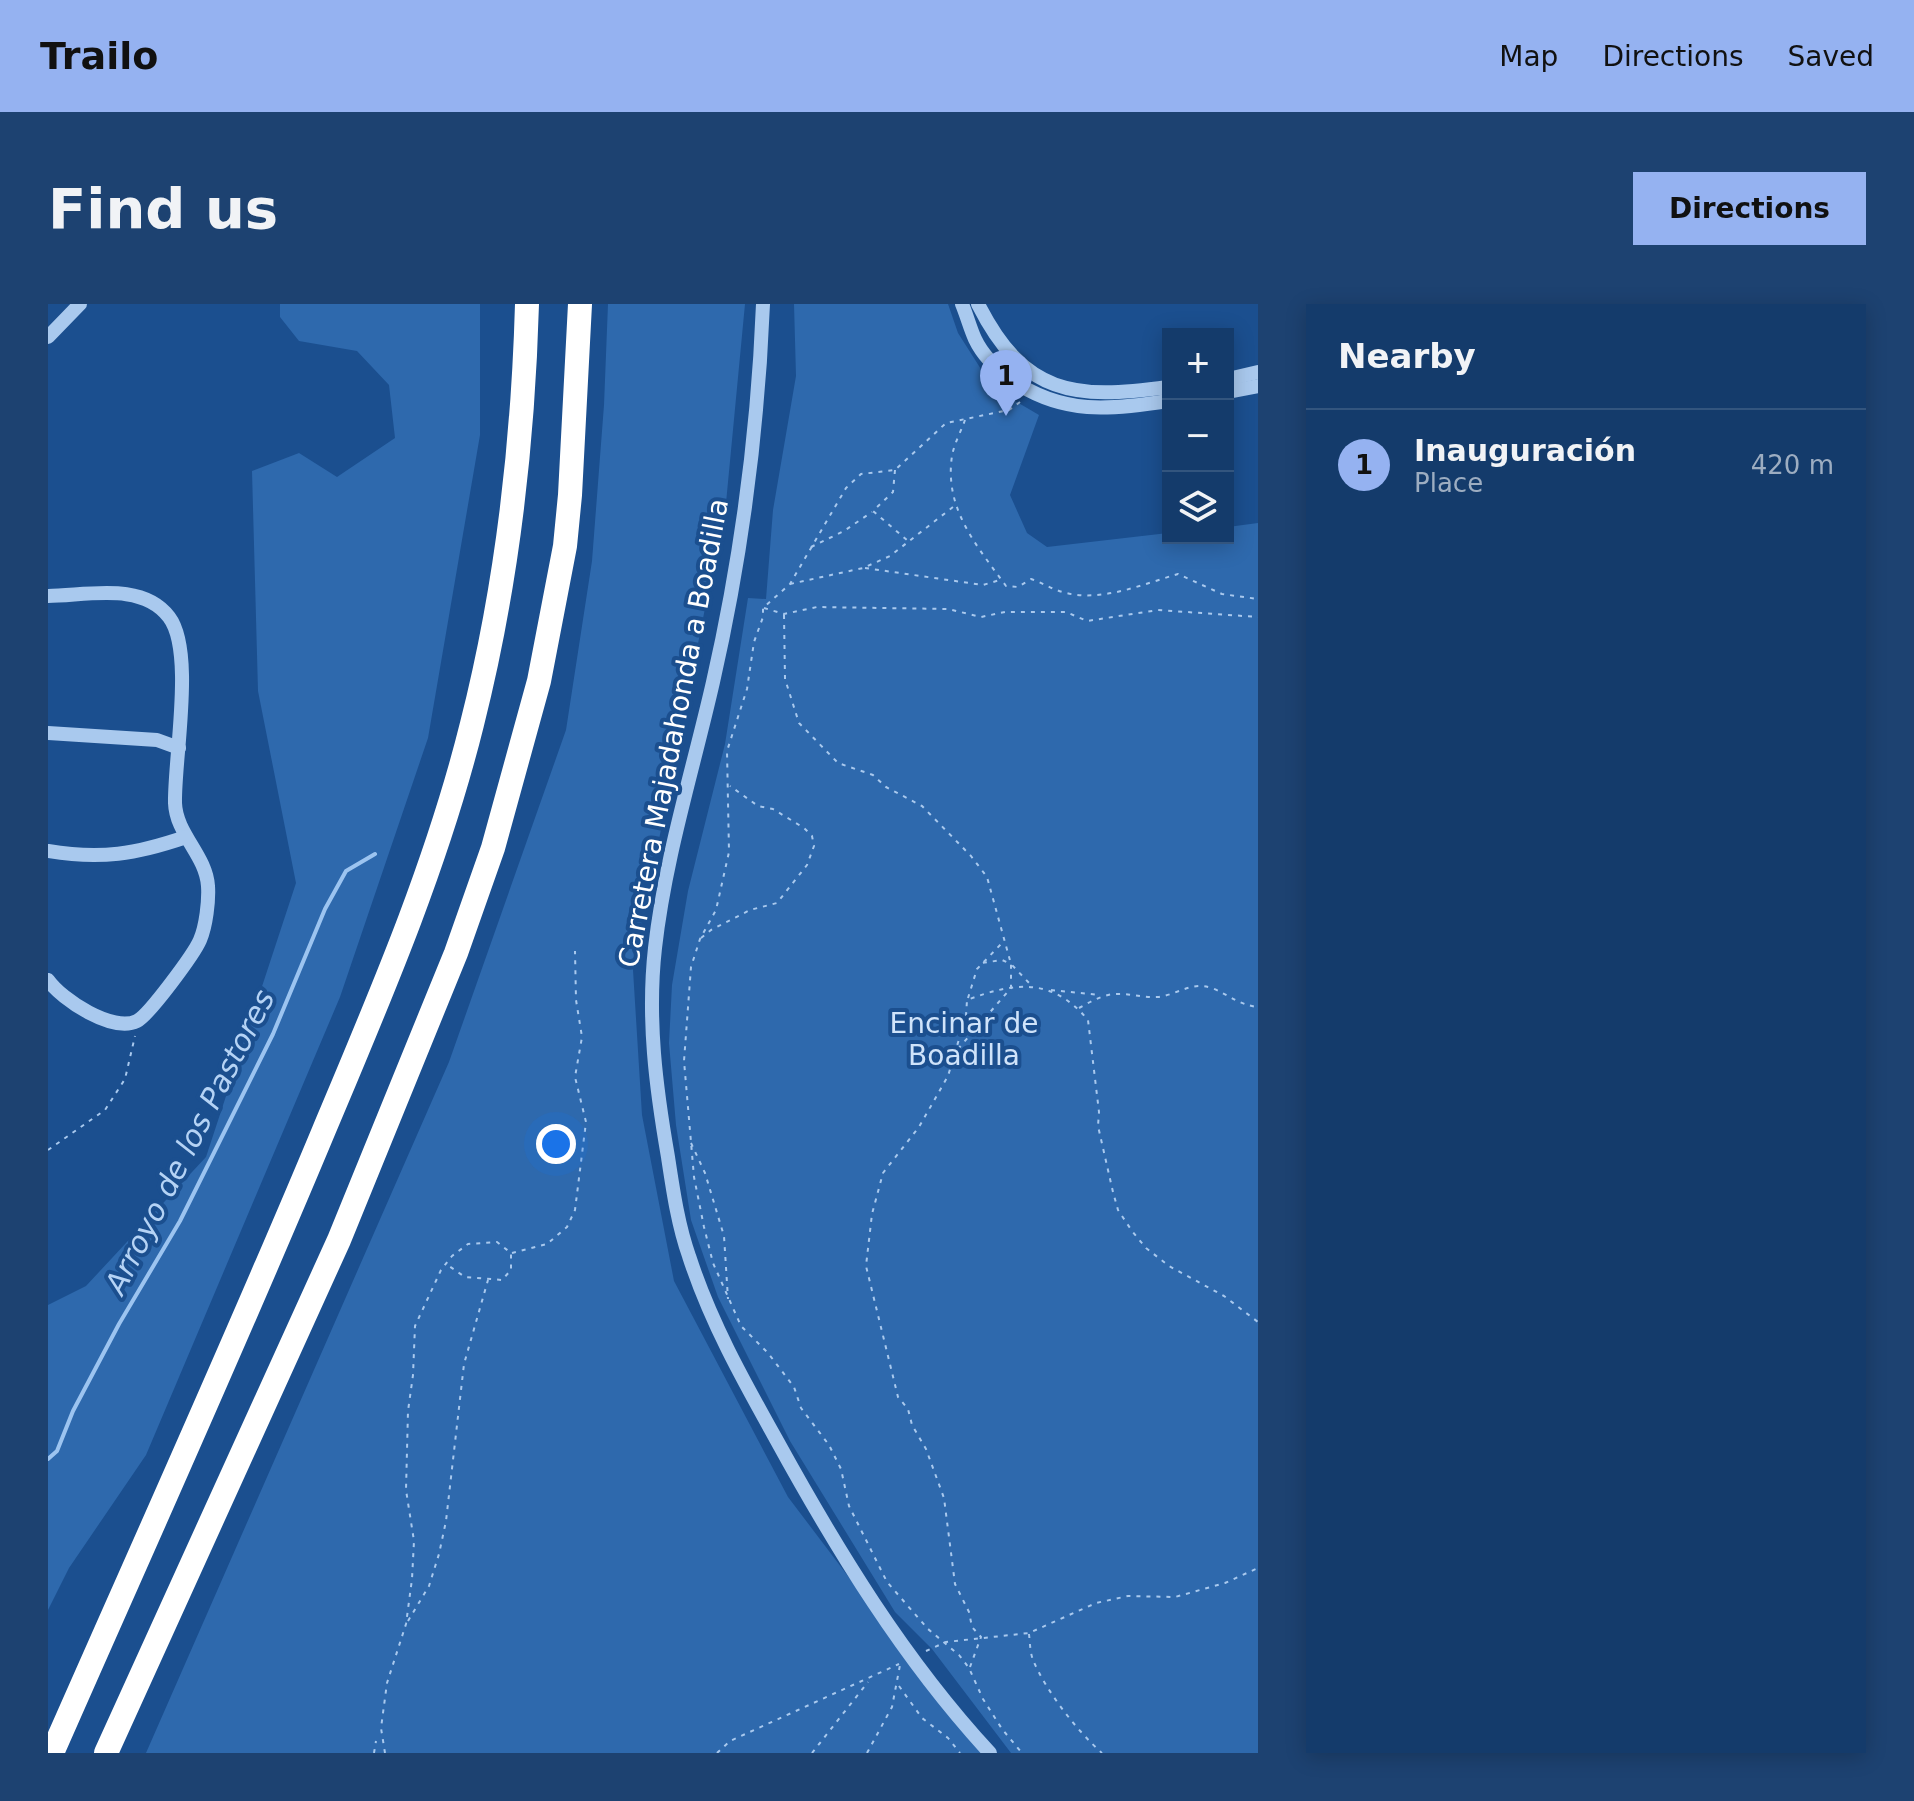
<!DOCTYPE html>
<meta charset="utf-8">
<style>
body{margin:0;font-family:"DejaVu Sans",sans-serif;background:#1d4271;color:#f1f3f6}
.controls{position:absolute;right:24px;top:24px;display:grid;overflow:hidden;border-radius:0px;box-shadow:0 4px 20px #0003}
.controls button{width:72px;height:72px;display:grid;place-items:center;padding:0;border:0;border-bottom:2px solid #33557e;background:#143b6b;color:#f1f3f6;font:40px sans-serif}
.you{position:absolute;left:508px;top:840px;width:28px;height:28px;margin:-20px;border:6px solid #fff;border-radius:50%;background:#1a73e8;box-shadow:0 0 0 12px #1a73e833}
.badge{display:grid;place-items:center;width:52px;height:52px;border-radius:50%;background:#95b2f1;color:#111;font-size:26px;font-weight:700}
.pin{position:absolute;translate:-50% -66px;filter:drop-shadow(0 2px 4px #0008)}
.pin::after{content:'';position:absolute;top:42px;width:28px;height:24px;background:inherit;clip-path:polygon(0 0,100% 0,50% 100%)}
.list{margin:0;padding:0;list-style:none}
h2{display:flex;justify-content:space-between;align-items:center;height:104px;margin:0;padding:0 32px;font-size:34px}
h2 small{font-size:26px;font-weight:400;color:#9dadc1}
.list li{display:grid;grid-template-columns:52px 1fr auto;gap:24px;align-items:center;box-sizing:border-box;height:112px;padding:0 32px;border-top:2px solid #33557e}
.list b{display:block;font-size:30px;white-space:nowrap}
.list p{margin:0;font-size:26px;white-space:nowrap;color:#9dadc1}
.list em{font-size:26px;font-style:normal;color:#9dadc1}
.icon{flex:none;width:44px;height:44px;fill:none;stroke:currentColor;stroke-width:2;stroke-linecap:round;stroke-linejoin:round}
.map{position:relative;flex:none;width:1210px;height:1449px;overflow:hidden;border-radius:0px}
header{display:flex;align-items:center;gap:48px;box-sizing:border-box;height:112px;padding:0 40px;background:#95b2f1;color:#111}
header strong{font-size:38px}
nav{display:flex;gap:44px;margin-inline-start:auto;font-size:28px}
.intro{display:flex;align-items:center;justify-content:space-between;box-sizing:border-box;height:192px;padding:0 48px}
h1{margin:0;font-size:56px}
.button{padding:20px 36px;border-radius:0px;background:#95b2f1;color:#111;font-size:28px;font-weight:700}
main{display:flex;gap:48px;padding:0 48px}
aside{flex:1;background:#143b6b;border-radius:0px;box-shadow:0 4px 20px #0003}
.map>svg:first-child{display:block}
.green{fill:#2e69ad}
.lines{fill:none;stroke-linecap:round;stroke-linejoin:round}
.stream{stroke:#9cc4f0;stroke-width:4}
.path{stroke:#a9c9ee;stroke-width:2;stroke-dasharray:4 6;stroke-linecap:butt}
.minor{stroke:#a9c9ee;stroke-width:14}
.highway{stroke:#fff;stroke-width:24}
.labels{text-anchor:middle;stroke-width:8;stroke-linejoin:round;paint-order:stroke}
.street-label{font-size:28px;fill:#fff;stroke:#1b4f8f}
.park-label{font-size:28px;fill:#cfe3fa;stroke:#1b4f8f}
.water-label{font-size:30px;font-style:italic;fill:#b5d3f5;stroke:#1b4f8f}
</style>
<header>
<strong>Trailo</strong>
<nav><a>Map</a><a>Directions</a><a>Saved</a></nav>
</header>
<div class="intro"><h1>Find us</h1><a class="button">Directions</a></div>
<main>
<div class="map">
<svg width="1210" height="1449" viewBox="0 0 1210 1449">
<rect width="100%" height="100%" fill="#1b4f8f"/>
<g class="green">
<path d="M232,0h200v131l-52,303 -88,259 -194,458 -77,113 -21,42v-305l38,-19 120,-129 90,-274 -38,-192 -6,-220 47,-18 38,24 58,-39 -6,-53 -32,-34 -58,-10 -19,-24z"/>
<path d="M560,0h137l-19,199 -93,467 9,145 32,166 114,216 194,256h-836l303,-691 117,-332 26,-169 12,-156z"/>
<path d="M746,0h154l10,29 35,55 46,27 -29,80 17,38 20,14 121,-14v5h60v-11l30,-4v1230h-247l-79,-104 -37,-37 -105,-171 -72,-144 -27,-77 -15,-95 -7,-82 3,-58 16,-94 37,-147 23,-146 18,1 7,-89 23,-134z"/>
</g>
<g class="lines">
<path class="stream" d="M0,1155l9,-8 16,-40 46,-87 61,-103 93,-187 52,-125 21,-38 29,-17"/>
<g class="path">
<path d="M972,98l-11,8 -63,13 -51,47 -34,4 -15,14 -56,96 -27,24v9l-9,25 -7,47 -20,62 2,101 -13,58 -16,29 -9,28 -7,94 10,116 10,50 9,36 28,63 27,27 26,34 7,21 28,37 12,24 8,37 38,76 41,47 31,26 10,13 14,31 19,30 20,24"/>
<path d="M917,116c-4,11 -11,24 -13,36 -8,53 25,90 54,130l12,1 13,-8c12,4 22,11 35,14 37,9 77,-9 112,-19l44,20 36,5"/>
<path d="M847,166l-2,22 -20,19 35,30"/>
<path d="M763,243l33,-16 28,-19"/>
<path d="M817,264l118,17 17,-5"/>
<path d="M742,280l73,-16 27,-12 63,-49"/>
<path d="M716,304l20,6 33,-7 131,2 33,8 24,-5h61l21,9 71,-11 100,7"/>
<path d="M736,311l1,64 14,44 39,40 35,12 13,12 36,19 49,50 16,21 24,87 20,21"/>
<path d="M653,634l10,-8 39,-20 27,-7 30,-38 7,-19 -2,-10 -8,-8 -31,-19 -15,-3 -28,-20"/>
<path d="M1003,686l49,5"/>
<path d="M920,694l9,-29 27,-28"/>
<path d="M1031,704c13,-7 26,-15 41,-14 13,0 25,4 38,3 19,-2 33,-16 54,-9 17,7 27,17 46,19"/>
<path d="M910,745l53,-61v-24l-9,-4 -20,3"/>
<path d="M643,839l14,30 19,63 4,63"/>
<path d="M0,846l57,-40 20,-31 10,-43"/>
<path d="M464,949l35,-9 20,-17 8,-17 11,-88 -11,-45 7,-40 -6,-37 -1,-49"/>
<path d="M360,1317l21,-35 10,-32 7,-33 18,-157 24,-84"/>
<path d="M981,1330c1,9 1,18 4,26 13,31 44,71 69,93"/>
<path d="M878,1347l20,-9 83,-9 67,-30 32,-7 47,1 50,-14 33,-15"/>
<path d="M922,1363l11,-30 -9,-10 -3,-15 -14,-28 -11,-86 -18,-49 -14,-24 -4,-16 -10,-12 -32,-131 6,-52 11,-41 36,-46 29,-51 18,-60 1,-16c48,-18 85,-23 121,20l11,92 -1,14 15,66 5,18 14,21 14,17 23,18 55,30 34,26"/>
<path d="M851,1382l23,32 26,20 12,15"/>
<path d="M326,1449l2,-12"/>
<path d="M337,1449l-4,-25 6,-45 19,-59 6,-45 2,-38 -8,-51 2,-79 5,-36 2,-49 26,-56 11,-14 16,-12 29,-2 14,11v17l-9,10 -37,-3 -19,-13"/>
<path d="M669,1449l13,-12 169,-77"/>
<path d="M764,1449l56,-71"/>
<path d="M819,1449l25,-46 8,-42"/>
</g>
<g class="minor">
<path d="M715,0c-5,126 -22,255 -50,378 -20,88 -48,176 -58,266 -8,71 1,140 13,209 5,33 10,68 21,99 21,65 54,124 87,183 61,111 128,221 214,314"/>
<path d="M914,0c5,12 8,24 13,35 8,17 23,31 37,41 50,35 99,30 156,21"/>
<path d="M930,0c46,91 96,96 190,83"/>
<path d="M0,33l32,-33"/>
<path d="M1180,75l30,-7"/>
<path d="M1180,88l30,-6"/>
<path d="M0,292c37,0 94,-15 121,21 26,34 5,142 6,186 1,31 31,52 33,83 1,15 -2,40 -8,54 -6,14 -51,75 -63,81 -24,12 -75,-21 -89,-41"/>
<path d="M0,429l109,7 22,8"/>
<path d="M0,547c53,9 88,3 138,-14"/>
</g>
<g class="highway">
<path d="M4,1449c91,-207 185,-414 272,-623 56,-133 113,-265 148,-406 35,-138 51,-278 55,-420"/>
<path d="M58,1449l233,-513 117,-287 37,-105 46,-167 26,-135 5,-51 10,-191"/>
</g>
</g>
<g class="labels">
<g class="street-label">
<text transform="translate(625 429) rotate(-79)" y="10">Carretera Majadahonda a Boadilla</text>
</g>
<g class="park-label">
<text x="916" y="729">Encinar de<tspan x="916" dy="32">Boadilla</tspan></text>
</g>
<g class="water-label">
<text transform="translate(142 838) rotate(-63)" y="10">Arroyo de los Pastores</text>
</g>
</g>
</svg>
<div class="controls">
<button>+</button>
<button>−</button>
<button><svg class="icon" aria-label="layers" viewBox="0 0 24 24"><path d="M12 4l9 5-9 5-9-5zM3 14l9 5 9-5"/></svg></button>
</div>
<div class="you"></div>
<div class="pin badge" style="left:958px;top:112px">1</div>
</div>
<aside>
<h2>Nearby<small></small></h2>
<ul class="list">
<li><span class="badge">1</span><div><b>Inauguración</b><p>Place</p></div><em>420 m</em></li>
</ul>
</aside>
</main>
